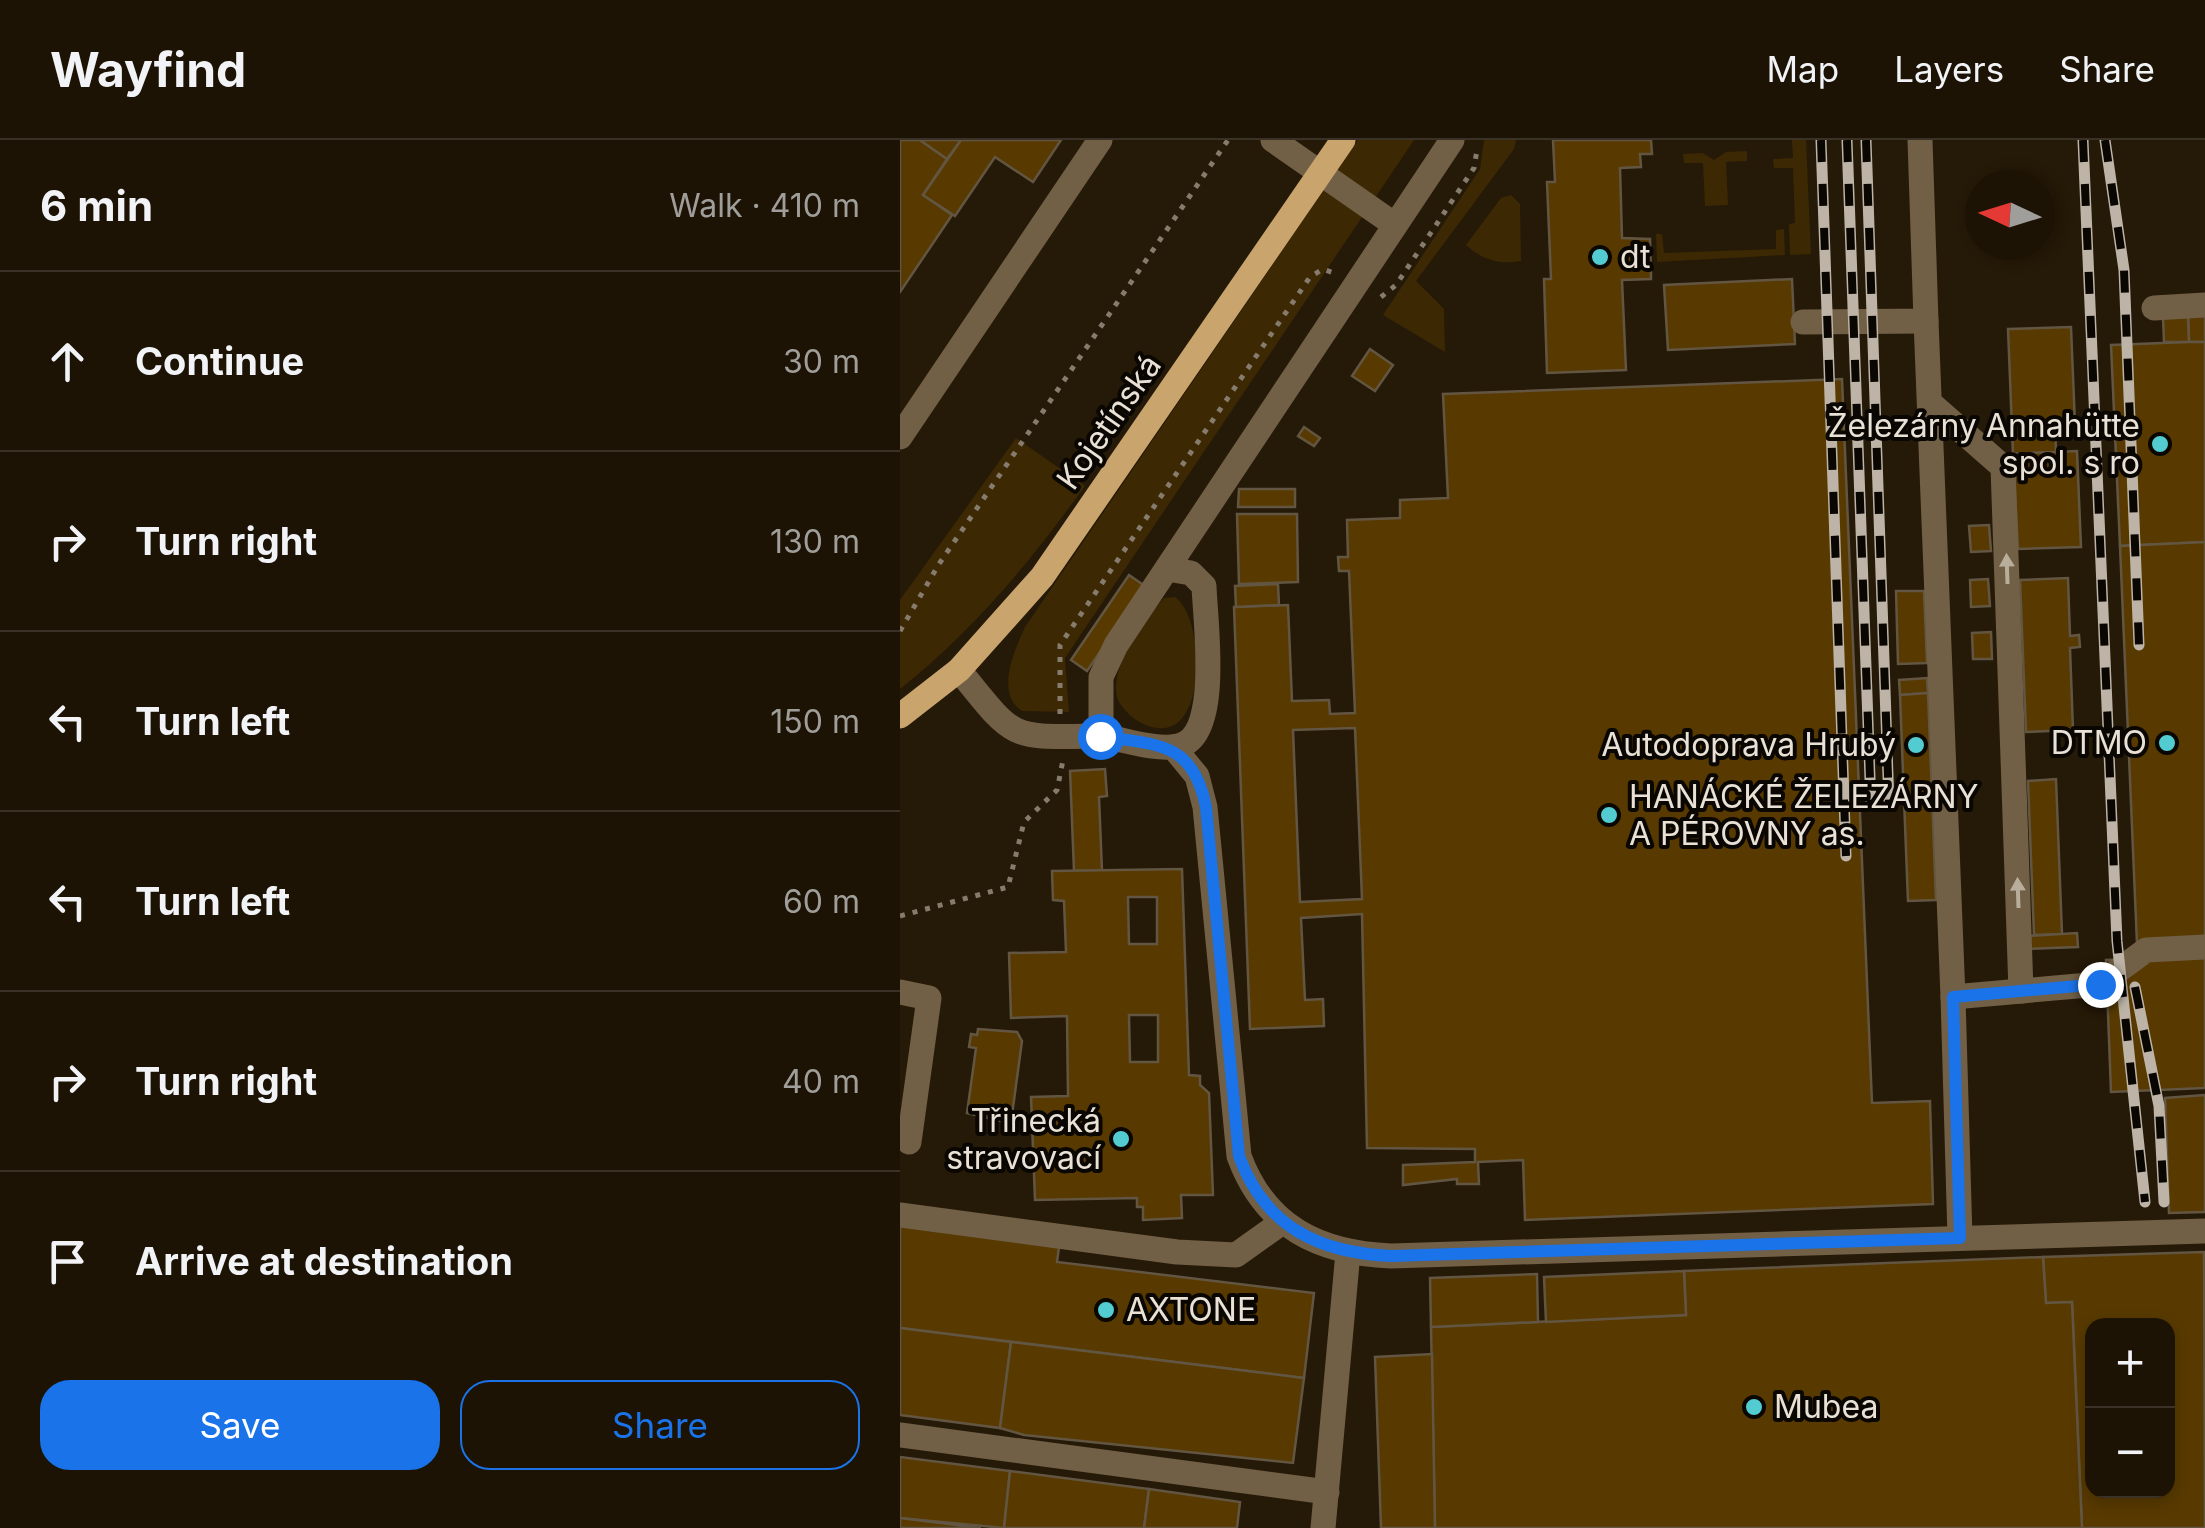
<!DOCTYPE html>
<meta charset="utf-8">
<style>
body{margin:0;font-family:Inter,sans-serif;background:#251c0f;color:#f1f3f6}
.controls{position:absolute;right:30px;bottom:30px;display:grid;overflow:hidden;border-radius:20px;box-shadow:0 5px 15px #0003}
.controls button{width:90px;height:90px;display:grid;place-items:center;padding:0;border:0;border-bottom:2px solid #3a3227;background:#1c1305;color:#f1f3f6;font:50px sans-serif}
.compass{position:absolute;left:1065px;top:30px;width:90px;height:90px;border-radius:50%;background:#1c1305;box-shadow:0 5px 15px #0003;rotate:274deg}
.stop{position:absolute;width:30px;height:30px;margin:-22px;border:8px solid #1a73e8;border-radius:50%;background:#fff}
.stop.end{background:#1a73e8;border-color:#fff;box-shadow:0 2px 10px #0008}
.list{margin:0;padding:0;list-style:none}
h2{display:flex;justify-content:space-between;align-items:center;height:130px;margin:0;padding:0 40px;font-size:42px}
h2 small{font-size:32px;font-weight:400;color:#a09e9a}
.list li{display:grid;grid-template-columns:65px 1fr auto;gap:30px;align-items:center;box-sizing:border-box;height:180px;padding:0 40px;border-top:2px solid #3a3227}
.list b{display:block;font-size:38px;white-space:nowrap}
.list em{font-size:32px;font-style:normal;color:#a09e9a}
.actions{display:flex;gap:20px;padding:30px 40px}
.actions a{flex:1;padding:22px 0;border:2px solid #1a73e8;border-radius:30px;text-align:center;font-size:35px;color:#1a73e8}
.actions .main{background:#1a73e8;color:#fff}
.icon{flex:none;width:55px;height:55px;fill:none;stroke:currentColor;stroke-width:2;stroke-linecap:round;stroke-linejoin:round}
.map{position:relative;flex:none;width:1305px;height:1388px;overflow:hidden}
header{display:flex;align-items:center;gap:60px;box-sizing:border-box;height:140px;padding:0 50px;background:#1c1305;border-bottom:2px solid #3a3227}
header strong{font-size:48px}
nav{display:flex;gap:55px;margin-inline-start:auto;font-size:35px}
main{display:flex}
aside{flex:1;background:#1c1305}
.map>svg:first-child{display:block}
.green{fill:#3d2804}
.building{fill:#583a00;stroke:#625541;stroke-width:2.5;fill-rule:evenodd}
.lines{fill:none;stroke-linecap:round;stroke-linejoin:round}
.path{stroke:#867c6d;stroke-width:5;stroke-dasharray:5 8;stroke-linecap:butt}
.minor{stroke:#715f46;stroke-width:25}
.major{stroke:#c9a46d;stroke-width:25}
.rail-casing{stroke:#bdb4a7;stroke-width:11}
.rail{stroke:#0a0602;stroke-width:8;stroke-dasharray:22;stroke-linecap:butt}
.oneway{fill:#b9ad9c}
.route{stroke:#1a73e8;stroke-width:12}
.poi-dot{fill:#52ccd1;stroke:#0a0602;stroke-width:4}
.labels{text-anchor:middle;stroke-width:8;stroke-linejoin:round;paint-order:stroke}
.poi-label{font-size:32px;fill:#e9e1d6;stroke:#0a0602;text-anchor:start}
.street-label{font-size:32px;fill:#e9e1d6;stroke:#0a0602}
</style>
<header>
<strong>Wayfind</strong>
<nav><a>Map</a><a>Layers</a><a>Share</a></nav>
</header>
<main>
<aside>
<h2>6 min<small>Walk · 410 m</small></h2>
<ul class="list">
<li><svg class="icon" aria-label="ahead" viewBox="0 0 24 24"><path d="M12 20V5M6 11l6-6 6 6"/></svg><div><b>Continue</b></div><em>30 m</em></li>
<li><svg class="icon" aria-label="right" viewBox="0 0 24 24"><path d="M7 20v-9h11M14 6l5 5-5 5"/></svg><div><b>Turn right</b></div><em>130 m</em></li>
<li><svg class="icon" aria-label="left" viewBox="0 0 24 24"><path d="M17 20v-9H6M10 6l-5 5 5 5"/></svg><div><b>Turn left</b></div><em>150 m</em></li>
<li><svg class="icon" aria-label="left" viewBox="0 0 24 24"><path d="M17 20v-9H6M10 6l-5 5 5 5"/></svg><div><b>Turn left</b></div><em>60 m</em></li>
<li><svg class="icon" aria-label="right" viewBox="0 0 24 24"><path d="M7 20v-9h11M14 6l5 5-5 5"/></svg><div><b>Turn right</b></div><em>40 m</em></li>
<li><svg class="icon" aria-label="arrive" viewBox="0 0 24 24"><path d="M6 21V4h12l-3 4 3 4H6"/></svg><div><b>Arrive at destination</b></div></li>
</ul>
<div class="actions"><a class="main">Save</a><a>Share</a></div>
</aside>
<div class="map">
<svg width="1305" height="1388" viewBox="0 0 1305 1388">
<rect width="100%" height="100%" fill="#251907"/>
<g class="green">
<path d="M458,0h56l-349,518 4,54 -47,-1c-27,-18 -8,-60 3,-84z"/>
<path d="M584,0h32l-2,9 -98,132 28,28 1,43 -62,-37 97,-146z"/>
<path d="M892,0h14l5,114 -21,1 -1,-31 6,-1 -2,-55h-19l-1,-9 20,-1z"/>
<path d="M847,11v10l-21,1 2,43 -23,1 -2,-43h-19l-1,-9 20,-1 11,7 12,-8z"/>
<path d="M611,55l9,9 1,57c-21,4 -39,-1 -55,-16l35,-47z"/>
<path d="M884,89l1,26 -128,7 -1,-28h6l2,19 112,-4v-19z"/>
<path d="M116,298l69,48c-54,75 -112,145 -185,203v-89z"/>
<path d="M275,457c29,19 34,138 -18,131 -16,-2 -30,-13 -38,-26 -13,-31 24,-81 45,-104z"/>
</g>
<g class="building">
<path d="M0,0h20l27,19 -24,36 29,20 -52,77z"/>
<path d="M20,0h41l-14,19z"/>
<path d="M61,0h100l-28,42 -38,-25 -40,59 -32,-21z"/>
<path d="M653,0h98l1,14h-12l1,13 -21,1 2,70 28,1 1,34v6l-29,1 4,90 -79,3 -3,-94h7l-4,-97h8z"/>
<path d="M892,139l3,65 -127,6 -4,-65z"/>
<path d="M1288,174h17v28h-16z"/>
<path d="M1288,177l1,25h-25l-1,-24z"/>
<path d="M1171,187l4,97 -20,1 1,27 -43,2 -5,-125z"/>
<path d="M1289,202h16v200l-85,4 -9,-201z"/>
<path d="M470,209l23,16 -18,26 -23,-15z"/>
<path d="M942,239l30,724 58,-2 3,103 -408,16 -2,-60 -45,2 1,22h-22v-5l-54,6v-20l72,-3v-13l-108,-1 -5,-234 -61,4 4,82 18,-1 1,27 -74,3 -16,-422 54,-2 4,96 37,-1 1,14 25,-1 -6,-142h-10l-1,-14h10l-1,-37 53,-2v-18l48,-2 -5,-104zM455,588l7,171 -62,3 -7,-172z"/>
<path d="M404,287l16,11 -6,8 -16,-10z"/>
<path d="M1177,311l4,96 -63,2 -5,-95z"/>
<path d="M339,349h56v18h-57z"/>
<path d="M337,374h60l1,68 -59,2z"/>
<path d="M1089,385l2,26 -20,1 -2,-26z"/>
<path d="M1305,402v399l-68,3 -17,-398z"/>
<path d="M229,435l16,11 -58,85 -16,-11z"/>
<path d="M1168,438l2,58 9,-1 1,12 -10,1 3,82 -47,2 -6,-152z"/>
<path d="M1088,439l2,27 -19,1 -1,-27z"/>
<path d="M378,444l1,21 -43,2 -1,-21z"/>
<path d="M996,451h28l3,72 -29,1z"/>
<path d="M1091,492l1,27h-19l-1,-26z"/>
<path d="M1027,538l1,15 -28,2 -1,-15z"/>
<path d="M1028,553l4,103 -28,3 -4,-104z"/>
<path d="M205,629l2,27 -8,1 3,74h-28l-4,-100z"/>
<path d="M1156,639l6,155 -28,1 -6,-154z"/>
<path d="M1024,656h8l4,104 -28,1 -4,-102z"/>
<path d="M282,729l7,206 11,1v9l9,8 4,102h-32l1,23 -39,2v-13h-6v-9l-102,2 -4,-103 37,-1 -1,-80 -56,2 -2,-65 57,-1 -2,-51 -11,-1 -1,-29zM228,757h29v47h-28zM229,875h29v47h-28z"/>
<path d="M1177,793l1,14 -51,2v-13z"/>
<path d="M1305,816v132l-94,4 -5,-132z"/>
<path d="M78,889l39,3 5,9 -10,74 -8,7 -37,-9 9,-65 -7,-1 2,-13 6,1z"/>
<path d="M1305,955v117l-36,1 -4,-115z"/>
<path d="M0,1086l159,21 -2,15 257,31 -10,85 -404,-50z"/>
<path d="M1304,1112l1,276h-123l-10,-226 -26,1 -3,-46zM1192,1186h76v164h-76z"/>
<path d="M1143,1117l3,46 26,-1 10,226h-647l-4,-201 255,-12 -2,-44z"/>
<path d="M784,1131l2,44 -140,7 -2,-45z"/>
<path d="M637,1134l1,48 -107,5 -1,-49z"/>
<path d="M0,1188l111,14 -11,86 -100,-13z"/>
<path d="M111,1202l293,36 -11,85 -269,-28 -24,-7z"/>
<path d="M532,1214l3,174h-54l-6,-171z"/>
<path d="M0,1317l110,14 -6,57 -104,-10z"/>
<path d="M110,1331l139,18 -5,39h-140z"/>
<path d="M249,1349l91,13 -3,26h-93z"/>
<path d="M0,1378l81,10h-81z"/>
</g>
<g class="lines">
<g class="path">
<path d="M481,157l15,-12 78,-117 3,-18"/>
<path d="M0,491l39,-67 289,-424"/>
<path d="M160,574v-69l250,-368 13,-8 13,5"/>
<path d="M0,776l108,-29 16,-65 33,-32 6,-30"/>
</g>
<g class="minor">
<path d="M373,0l122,85"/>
<path d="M1254,168l51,-3"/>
<path d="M1026,181l27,676"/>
<path d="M903,182l123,-1 -6,-181"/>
<path d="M1030,263l73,64 18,524"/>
<path d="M0,297l200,-297"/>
<path d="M59,530c58,72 49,67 142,66v-59l15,-32 336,-505"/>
<path d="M201,596c22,3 55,15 77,10 44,-8 27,-126 26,-160l-13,-13 -24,-4"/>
<path d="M273,607l24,29 8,31 34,349c26,71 80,97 152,100l814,-25"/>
<path d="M0,852l29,6 -20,144"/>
<path d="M0,1075l277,37 59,3 45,-32"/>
<path d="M1060,1098l-7,-241 147,-13 46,-34 59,-3"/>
<path d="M0,1295l427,57"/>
<path d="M423,1388l25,-276"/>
</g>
<path class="major" d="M0,576l59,-46 83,-93 301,-437"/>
<g class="rail-casing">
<g id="rail">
<path d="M921,0l25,716"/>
<path d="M947,0l24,666"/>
<path d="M966,0l23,665"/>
<path d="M1183,0l34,801 28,261"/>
<path d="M1205,0l19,130 15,375"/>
<path d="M1235,847l24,119 5,96"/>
</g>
</g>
<use href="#rail" class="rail"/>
</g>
<defs><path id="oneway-solid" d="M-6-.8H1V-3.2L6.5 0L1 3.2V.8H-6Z" transform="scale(2.5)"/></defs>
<g class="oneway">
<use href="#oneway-solid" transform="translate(1107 429) rotate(-92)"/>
<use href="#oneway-solid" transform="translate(1118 753) rotate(-92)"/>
</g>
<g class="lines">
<path class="route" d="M200,596c57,9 93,5 106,71l33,349c26,71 80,97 153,100l568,-18 -7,-241 147,-13"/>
</g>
<g class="poi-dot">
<circle cx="700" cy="117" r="10"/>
<circle cx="1260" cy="304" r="10"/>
<circle cx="1267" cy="603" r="10"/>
<circle cx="1016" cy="605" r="10"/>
<circle cx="709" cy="675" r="10"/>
<circle cx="221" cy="999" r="10"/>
<circle cx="206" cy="1170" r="10"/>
<circle cx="854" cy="1267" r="10"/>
</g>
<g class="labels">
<g class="poi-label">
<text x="720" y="128">dt</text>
<text x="1240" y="297" text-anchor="end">Železárny Annahütte<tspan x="1240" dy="37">spol. s ro</tspan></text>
<text x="1247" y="614" text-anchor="end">DTMO</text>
<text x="996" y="616" text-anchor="end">Autodoprava Hrubý</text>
<text x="729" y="668">HANÁCKÉ ŽELEZÁRNY<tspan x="729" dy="37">A PÉROVNY as.</tspan></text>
<text x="201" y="992" text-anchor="end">Třinecká<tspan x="201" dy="37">stravovací</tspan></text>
<text x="226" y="1181">AXTONE</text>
<text x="874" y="1278">Mubea</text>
</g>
<g class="street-label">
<text transform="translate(209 282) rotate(-55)" y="11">Kojetínská</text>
</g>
</g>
</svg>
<div class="controls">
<button>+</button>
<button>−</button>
</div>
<svg class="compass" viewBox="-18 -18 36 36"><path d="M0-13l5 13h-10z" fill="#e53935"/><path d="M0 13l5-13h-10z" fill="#a09e9a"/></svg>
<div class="stop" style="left:200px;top:596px"></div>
<div class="stop end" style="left:1200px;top:844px"></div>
</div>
</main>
